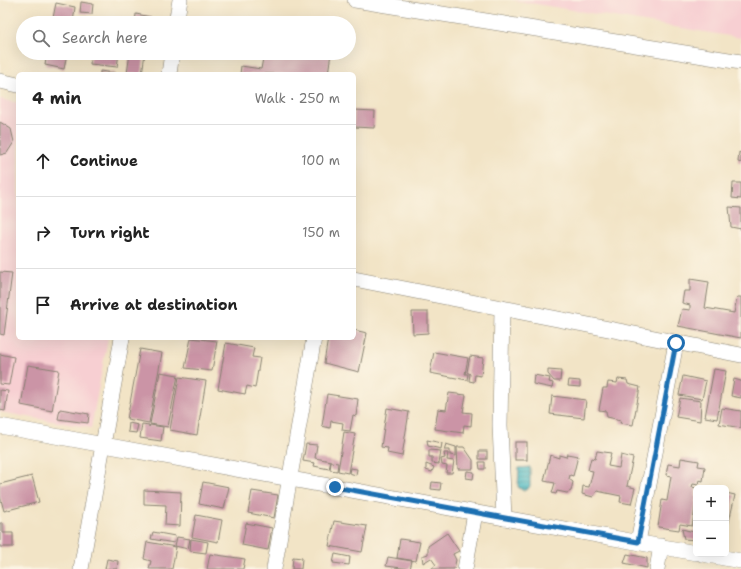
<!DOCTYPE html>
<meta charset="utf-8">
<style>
body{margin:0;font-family:"Shantell Sans",sans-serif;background:#f6f6f6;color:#222}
.controls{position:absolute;right:12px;bottom:12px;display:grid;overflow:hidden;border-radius:6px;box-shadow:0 4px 16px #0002}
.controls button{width:36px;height:36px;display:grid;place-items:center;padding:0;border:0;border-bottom:1px solid #e0e0e0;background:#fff;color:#222;font:20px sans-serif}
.stop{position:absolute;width:12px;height:12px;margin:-9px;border:3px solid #1f6fb2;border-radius:50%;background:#fff}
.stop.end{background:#1f6fb2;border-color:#fff;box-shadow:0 1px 4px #0008}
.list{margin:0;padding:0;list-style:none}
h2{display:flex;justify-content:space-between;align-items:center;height:52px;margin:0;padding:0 16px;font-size:17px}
h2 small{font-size:13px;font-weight:400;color:#767676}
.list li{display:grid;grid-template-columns:26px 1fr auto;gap:12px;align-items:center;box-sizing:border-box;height:72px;padding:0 16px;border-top:1px solid #e0e0e0}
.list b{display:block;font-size:15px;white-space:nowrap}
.list em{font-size:13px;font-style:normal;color:#767676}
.icon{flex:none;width:22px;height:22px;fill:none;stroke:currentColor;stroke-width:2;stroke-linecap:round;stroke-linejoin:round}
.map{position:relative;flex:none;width:741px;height:569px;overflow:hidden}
.search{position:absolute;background:#fff;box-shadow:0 4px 16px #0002;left:16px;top:16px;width:340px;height:44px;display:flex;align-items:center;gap:10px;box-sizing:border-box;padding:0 14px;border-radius:22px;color:#767676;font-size:15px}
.panel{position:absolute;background:#fff;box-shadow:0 4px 16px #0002;left:16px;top:72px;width:340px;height:268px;border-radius:6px}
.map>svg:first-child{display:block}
.built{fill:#f7cfd2}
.water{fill:url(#water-rules);stroke:#326a6e}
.building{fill:#cb94a6}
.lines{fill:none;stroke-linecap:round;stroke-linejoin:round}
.street-casing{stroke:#878071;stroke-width:16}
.street{stroke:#fff;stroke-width:15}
.route{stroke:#1f6fb2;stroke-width:5}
</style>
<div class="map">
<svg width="741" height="569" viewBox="0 0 741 569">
<defs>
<pattern id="water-rules" width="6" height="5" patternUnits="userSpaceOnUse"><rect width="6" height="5" fill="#48b7c1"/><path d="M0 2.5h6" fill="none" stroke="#3b949c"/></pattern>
</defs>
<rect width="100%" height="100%" fill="#fcf5e5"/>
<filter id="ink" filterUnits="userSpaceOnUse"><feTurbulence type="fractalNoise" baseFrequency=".025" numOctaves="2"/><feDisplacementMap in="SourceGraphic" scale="8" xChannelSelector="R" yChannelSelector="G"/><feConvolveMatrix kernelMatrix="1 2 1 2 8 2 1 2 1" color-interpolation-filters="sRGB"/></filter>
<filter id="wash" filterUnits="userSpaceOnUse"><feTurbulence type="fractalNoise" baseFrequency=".012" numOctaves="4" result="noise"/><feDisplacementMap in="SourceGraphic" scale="16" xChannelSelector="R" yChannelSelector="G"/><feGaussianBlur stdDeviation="0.9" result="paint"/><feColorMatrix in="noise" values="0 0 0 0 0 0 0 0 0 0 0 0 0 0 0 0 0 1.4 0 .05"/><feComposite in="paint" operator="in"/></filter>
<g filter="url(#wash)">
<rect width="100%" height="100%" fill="#f2e4c6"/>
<g class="built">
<path d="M512,0h229v38z"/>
<path d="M0,99l18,4v235h90l-17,90 -91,-16z"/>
</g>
<path class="water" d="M530,467v19l-3,4h-5l-4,-3 1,-19z"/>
<g id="blocks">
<g class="building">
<path d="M81,2l12,2 -1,10 -12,-1z"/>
<path d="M56,3l19,4 -2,16h-21z"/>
<path d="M136,14l15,3 -1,6h-15z"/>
<path d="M47,53h20l-3,16 -19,-4z"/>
<path d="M91,53h28l-2,14 -27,-3z"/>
<path d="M130,53h15l-3,21h-15z"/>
<path d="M264,53h67l-3,21h-88l1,-8 20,3z"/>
<path d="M100,71l15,2v1h-15z"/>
<path d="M354,110l21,1 -1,17 -20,-1z"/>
<path d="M0,122l11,7 3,13 -7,11 -7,2z"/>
<path d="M739,152l2,1v10l-3,-1z"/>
<path d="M733,183h8v16l-9,-1z"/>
<path d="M729,207l12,1v21l-10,-2z"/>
<path d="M0,272l12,1 -8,62 -4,-1z"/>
<path d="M690,279l19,3 -4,26 29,5 3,-16h4v41l-63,-12 4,-17 8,1v-5l-8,-2 2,-12h6z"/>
<path d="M412,312h16v21l-15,1z"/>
<path d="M354,330l13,3 -8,39 -35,-9 4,-25h26z"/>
<path d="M191,338l26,3 -5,30 -27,-3z"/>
<path d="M226,343l28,5 -2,9 8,1 -5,30 -8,-2 -2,8 -27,-5z"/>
<path d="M140,349l22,4 -13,70 -22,-4z"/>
<path d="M434,352l34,6 -3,16h3l-1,6 -37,-7z"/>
<path d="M0,354l14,3 -5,28 -9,-1z"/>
<path d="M470,356l13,2 -2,18 -6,-1 -1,7 -5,-1 1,-7 -3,-2z"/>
<path d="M28,365l31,5 -7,41 -31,-6z"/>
<path d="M714,369l12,2 -9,48 -12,-2z"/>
<path d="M548,370l13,1 -1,10h-6l-6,-7z"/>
<path d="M160,372l18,3 -10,52 -18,-3z"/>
<path d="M534,375l16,3 -1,4 4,1 -1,5 -19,-4z"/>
<path d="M683,376l23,5 -4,18 -23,-4z"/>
<path d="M179,377l27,4 -9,54 -27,-5z"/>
<path d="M618,379l9,1 1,4 12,3 -7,38 -13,-2 1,-3 -14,-3 -1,-6 -7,-1 4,-22h4l1,-6 9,1z"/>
<path d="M734,379l7,2v17l-10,-2z"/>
<path d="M569,380l11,1v6l-12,-1z"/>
<path d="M0,390l8,1 -3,20 -5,-1z"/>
<path d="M449,393l17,2 -3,17 9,1 -1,13 -7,-1 -1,8 -28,-4 3,-20 8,1z"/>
<path d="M327,394l31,5 -2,17 -3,-1 -3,16 -8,-1 1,-7 -12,-2 -1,7 -8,-2z"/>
<path d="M552,396l34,4 -2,18 -34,-4z"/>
<path d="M680,398l21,3 -1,20 -24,-4z"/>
<path d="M387,408l22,4 -7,44 -15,-3 1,-5 -7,-1z"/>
<path d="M722,408l19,3v17l-22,-4z"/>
<path d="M60,409l29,5 -1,9 -30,-4z"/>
<path d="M129,423l9,2 -2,8 -8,-1z"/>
<path d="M142,424l7,1v2l1,-2 13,2 -2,14 -21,-3z"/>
<path d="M344,432l11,2 -7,39 -10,-2z"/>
<path d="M427,440l15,3 -1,6 -13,-3z"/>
<rect x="515" y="442" width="12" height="18"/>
<path d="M306,444l11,1 -2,13 16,3 -2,8 -15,-3 1,-3 -12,-2z"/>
<path d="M446,444l10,3v9l-6,-1v-5h-6z"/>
<path d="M457,447h7l9,13v9h-15z"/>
<path d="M429,450l12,1 -2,13 -7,-1v-6h-3z"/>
<rect x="479" y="451" width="8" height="8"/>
<path d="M597,451l14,2 -3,13 11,2 2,-13 12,3 -6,28 8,2 -4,16 -11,-2 1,-6 -24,-5 -4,6 -11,-3 1,-8 6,1 4,-16 -5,-1 3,-12 4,1z"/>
<path d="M444,453h4l-1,7 7,1 -2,12h-6l1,-7 -5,-1 -1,-6 4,-1z"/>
<path d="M567,454l11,2 -5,20 -3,-1 -1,4 4,3 -2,9 -4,2 -10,-2 -1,3 -4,-1 3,-10 -11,-2 6,-26 9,3v-3l7,2z"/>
<path d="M681,458l18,3 -1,5 7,1 -2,14 -4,-1 -1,5 -5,-1 -1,3 4,1v14l-4,24 -12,-2 -1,6 -21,-3 4,-27 5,1 4,-25 -5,-1 2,-11 12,2z"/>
<path d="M331,462l7,1 -1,8 -7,-1z"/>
<path d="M479,462h6v7h-5z"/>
<path d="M426,464l8,3 -2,5 -6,-2z"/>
<path d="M350,468l7,1 -1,6 -7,-2z"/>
<path d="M467,471l7,1 -1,7 -7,-1z"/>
<path d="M32,476l7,26 -35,9 -4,-15v-12z"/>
<path d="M203,482l26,5 -5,22 -25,-5z"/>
<path d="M432,482l9,1 -1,7 -9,-1z"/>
<path d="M144,490l37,2 -1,34 -15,-1 1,-20 -22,-1z"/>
<path d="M252,491l26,4 -4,23 -26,-5z"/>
<path d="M726,493l9,2 -8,36h-1z"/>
<path d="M196,515l26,5 -4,22 -26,-5z"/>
<path d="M334,521l33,5 -5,26 -33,-6z"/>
<path d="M0,523h3v10h10v14h-13z"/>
<path d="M246,523l26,5 -4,22 -26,-5z"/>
<path d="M696,525v15l-12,-1 -2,-10 12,3z"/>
<path d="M153,532l22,4 -1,7 -23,-4z"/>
<path d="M447,533l12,18 -6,3 3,6 -2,9h-23l5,-4 -5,-7 -8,5 -1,-7 6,-2v-8z"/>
<path d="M177,537l13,2 -2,10 -13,-3z"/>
<path d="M191,539l17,3 -2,11 -16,-2z"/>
<path d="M400,539l20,3 -4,19 -19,-3z"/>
<path d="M147,542l29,5 -4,22h-23l2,-8 -7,-2z"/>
<path d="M210,554l35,5 -2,10h-36z"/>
<path d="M335,554l15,3 -1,8 -16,-2z"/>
<path d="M627,554l20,4v10l-23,-5z"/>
<path d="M293,557l9,1 -1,11h-9z"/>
<path d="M388,557l24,4 -2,8 -24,-3z"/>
<path d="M107,559l11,2 -1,8h-12z"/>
</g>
</g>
</g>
<g filter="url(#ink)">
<use href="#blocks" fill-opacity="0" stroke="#878071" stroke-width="1"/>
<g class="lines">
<g class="street-casing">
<g id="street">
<path d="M355,0l386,62"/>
<path d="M176,23l4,-23"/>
<path d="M169,74l3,-21"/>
<path d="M0,81l18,4"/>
<path d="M354,279l387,76"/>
<path d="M502,308l-2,117 4,93"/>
<path d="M0,426l696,127"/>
<path d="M638,542l38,-199"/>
<path d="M702,554l39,7"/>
<path d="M81,569l41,-231"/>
<path d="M274,569l40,-231"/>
<path d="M465,569l10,-56"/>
<path d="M657,569l4,-23"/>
</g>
</g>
<use href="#street" class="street"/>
</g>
</g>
<g class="lines" filter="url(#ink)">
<path class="route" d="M335,487l303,55 38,-199"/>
</g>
</svg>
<div class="controls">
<button>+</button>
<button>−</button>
</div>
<div class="stop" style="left:676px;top:343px"></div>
<div class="stop end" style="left:335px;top:487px"></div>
<div class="search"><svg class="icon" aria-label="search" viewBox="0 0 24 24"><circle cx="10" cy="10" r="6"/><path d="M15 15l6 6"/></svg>Search here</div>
<section class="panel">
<h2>4 min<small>Walk · 250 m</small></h2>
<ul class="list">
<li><svg class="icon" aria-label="ahead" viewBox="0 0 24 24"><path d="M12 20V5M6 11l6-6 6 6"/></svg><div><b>Continue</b></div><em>100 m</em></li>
<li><svg class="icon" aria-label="right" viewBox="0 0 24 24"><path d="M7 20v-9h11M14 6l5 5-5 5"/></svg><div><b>Turn right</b></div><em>150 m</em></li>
<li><svg class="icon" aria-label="arrive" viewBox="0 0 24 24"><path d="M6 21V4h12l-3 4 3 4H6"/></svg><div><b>Arrive at destination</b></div></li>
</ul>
</section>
</div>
